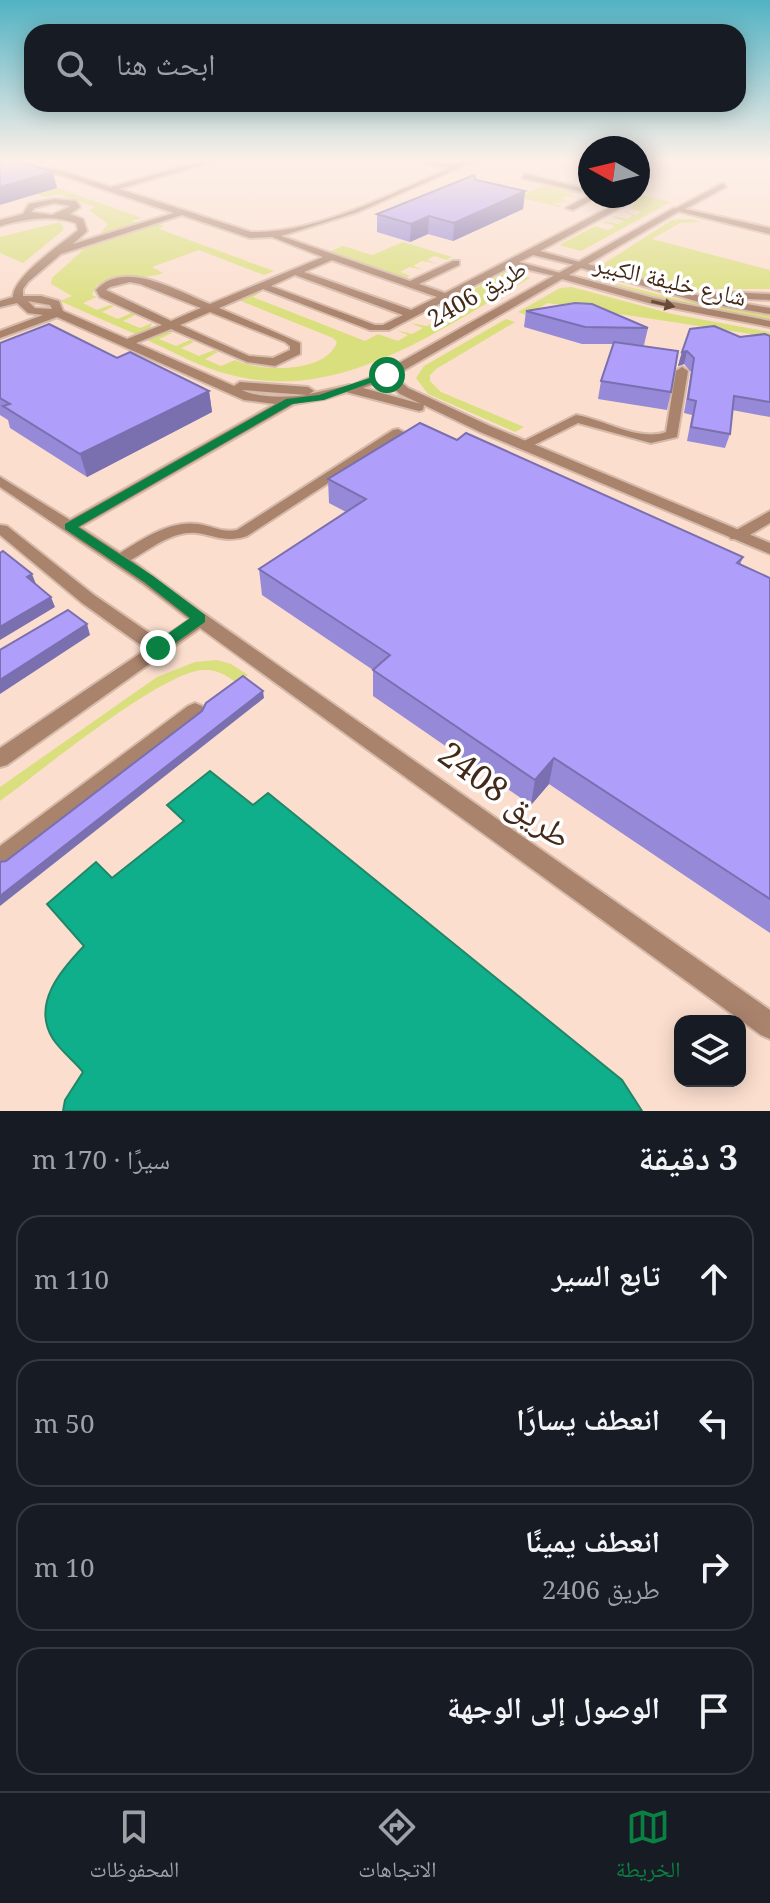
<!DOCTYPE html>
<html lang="ar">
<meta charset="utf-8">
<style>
body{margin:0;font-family:"Noto Serif","Noto Naskh Arabic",serif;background:#242831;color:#f1f3f6;direction:rtl}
.controls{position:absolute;right:24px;bottom:24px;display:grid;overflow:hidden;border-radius:16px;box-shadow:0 4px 20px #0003}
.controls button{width:72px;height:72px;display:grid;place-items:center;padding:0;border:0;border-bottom:2px solid #363941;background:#171b24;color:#f1f3f6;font:40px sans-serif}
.compass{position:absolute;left:578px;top:136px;width:72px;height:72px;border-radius:50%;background:#171b24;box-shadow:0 4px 20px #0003;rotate:278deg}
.stop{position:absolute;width:24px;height:24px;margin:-18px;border:6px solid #0b8043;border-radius:50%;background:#fff}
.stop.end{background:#0b8043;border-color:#fff;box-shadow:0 2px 8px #0008}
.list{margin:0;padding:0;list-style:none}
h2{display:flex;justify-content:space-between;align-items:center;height:104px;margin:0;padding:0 32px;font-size:34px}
h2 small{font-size:26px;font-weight:400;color:#9ea1a6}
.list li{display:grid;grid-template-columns:52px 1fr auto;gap:24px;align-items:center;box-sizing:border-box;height:128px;margin:0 16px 16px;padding:0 16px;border:2px solid #363941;border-radius:24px}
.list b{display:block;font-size:30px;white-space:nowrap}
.list p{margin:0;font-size:26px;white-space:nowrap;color:#9ea1a6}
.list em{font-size:26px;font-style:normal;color:#9ea1a6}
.icon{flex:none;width:44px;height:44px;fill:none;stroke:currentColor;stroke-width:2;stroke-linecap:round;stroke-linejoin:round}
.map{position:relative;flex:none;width:770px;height:1111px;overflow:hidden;direction:ltr}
.search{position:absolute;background:#171b24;box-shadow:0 4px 20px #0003;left:24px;right:24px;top:24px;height:88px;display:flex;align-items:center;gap:20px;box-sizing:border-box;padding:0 28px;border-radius:24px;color:#9ea1a6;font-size:30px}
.sheet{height:680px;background:#171b24}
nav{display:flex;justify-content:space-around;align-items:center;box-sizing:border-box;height:112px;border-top:2px solid #363941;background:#171b24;font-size:22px;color:#9ea1a6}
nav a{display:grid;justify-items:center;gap:4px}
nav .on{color:#0b8043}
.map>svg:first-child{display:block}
.green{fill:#dadf7d}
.water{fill:#10af8b;stroke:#208769;stroke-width:2}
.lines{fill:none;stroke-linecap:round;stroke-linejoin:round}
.lane-casing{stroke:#d6baaa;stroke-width:4}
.street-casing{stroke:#d6baaa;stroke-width:4}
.lane{fill:#aa836d;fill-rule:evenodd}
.street{fill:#aa836d;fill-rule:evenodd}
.wall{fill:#9689d7}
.shaded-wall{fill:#7a6faf}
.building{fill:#af9ffa;stroke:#7a6faf;stroke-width:2}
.oneway{fill:#5e402e}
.route{fill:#0b8043}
.labels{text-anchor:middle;stroke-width:7;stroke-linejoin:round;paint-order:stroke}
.far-street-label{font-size:24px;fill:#442919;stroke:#fff}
.near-street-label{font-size:34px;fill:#442919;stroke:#fff}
</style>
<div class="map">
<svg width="770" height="1111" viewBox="0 0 770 1111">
<rect width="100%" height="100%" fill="#fbdece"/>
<g class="green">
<path d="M548,184l38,9 2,1 -13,-2 -5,3 10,3 -14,-2 -5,3 10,3 -19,1 10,3 -3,1 -42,-10z"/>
<path d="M57,188l85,30 -10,3 5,2 -39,13 10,-12 -19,-14 6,-3 -36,-13 -13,3 -10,-3z"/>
<path d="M638,194l33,8 -90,49 -22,-6 36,-19 13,4 7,-4 -12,-4 2,-1 13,3 6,-3 -12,-4 3,-1 12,3 6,-3 -10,-5 13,4 5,-3 -11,-4 7,-5 -11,-7z"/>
<path d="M691,219l10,3 -21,1 -28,16 118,31v19h-89l-76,-22v-4l67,-43z"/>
<path d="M60,222l4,7 -3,3 -38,31 -23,-10v-16z"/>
<path d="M158,224l6,2 -5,3 115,42 -10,4 -65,-25 -47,17 11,6c-22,9 -45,-1 -67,13l-4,9 5,2 -14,6 14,7 13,-5 4,1 -12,6 16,7 13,-6 4,2 -12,6 17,7 12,-5 -2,5 -15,6 -75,-33 12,-5 -21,-12 1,-6 32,-29z"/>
<path d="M403,242l49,15 -6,3 -12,-4 -7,4 11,4 -16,-3 -9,5 11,4 -15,-3 -9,5 10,4 -6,3 -78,-26 17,-7 29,9z"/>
<path d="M506,272l24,6c-91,51 -189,126 -299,97 -30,-7 -57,-23 -84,-35l20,-9 5,2 -13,6 17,7 14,-6 4,2 -13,6 18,8 15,-6 4,2 -13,7 16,7 14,-6c25,12 91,14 102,-18l-4,-4 -97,-39 21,-9 4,2 -8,5 112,44 13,-7 20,7 10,-6 -12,-5 16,4 11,-6 -13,-5 17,3 10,-6 -12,-5 17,3 9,-6 -12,-5 16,3 10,-6 -12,-4z"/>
<path d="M582,275l95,24 93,17v5l-94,-18z"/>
<path d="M572,287l100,27 98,18v5l-222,-34 -22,12 -8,-3 42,-24z"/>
<path d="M506,319l9,3 -79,47 -6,6v6l11,11 83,35 -9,5 -87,-38 -12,-16 8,-12z"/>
<path d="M217,660l14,4 17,11 -11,8c-11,-8 -20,-14 -34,-13 -42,2 -163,102 -203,131v-14l157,-110 38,-15z"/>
</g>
<path class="water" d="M210,771l43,34 15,-12 354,287 20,31h-579l2,-11 18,-28c-9,-11 -22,-21 -30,-33 -22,-35 8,-69 31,-93l-37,-42 49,-42 16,16 72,-57 -17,-16z"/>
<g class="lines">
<g class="lane-casing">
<g id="lane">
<path d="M210,159h11l-102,30 132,43c66,2 140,-39 200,-64l-42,-9 45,5 32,-5 -21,6 -107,47 -77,24 129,45 43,-20h6v4l-40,19 26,9 175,-91 -16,-6h12l15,6 -91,49 43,12v4l-50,-12 -14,7 45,12v4l-52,-12 -123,64h-19l-107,-41 -44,19 81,35v11l-25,12 -28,-4 -76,-33 -35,14 98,43 6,-4 68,5 6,4 -5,3 41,-9 6,4 -32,10 -30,5 -214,123 40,26c23,-14 50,-33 78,-29 14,2 25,9 39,6l156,-100 5,-1 7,4 -158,103c-20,7 -31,0 -50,-3 -24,-3 -47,16 -66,27l75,55 3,4 -3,4h-12l-52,-40 -142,-96v-10l70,43 205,-116 -31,-4 -187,-83 -57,21v-7l43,-16 -15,-2 -11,-10 -17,4v-6l13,-4c0,-21 49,-53 65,-67l-2,-7c-24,-9 -52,-4 -76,3v-6l23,-6 6,-10 25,-5 22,2 4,6 -10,7 13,5 4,12 -14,13 101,-31 -116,-39 -26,-3 -32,2v-4l32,-2 27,3 52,17zM54,203l17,3 -19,9 -21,-3 4,-4zM182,215l68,23 22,-1 51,20 -113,47c-31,-12 -86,-46 -114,-14l4,7 62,28 -35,14 -64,-28 -4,-10 -18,-5h-18v-7l5,-7 33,-28zM332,260l105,37 -26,13 -107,-38zM295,275l108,40 -20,10h-8l-104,-39zM130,282l10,2 61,24 -30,13 -65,-31 4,-3zM28,301l22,4 2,4 -17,-1zM210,312l75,30 5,4v4l-17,8 -24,-2 -69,-31zM242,390l65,5c-21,2 -45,4 -65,-5z"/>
<path d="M525,174l65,16v4l-68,-16z"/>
<path d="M723,183l3,4 -41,22 85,19v6l-97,-24z"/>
<path d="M590,195l9,1 -26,14 -7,-2z"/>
<path d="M729,292l41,2v6l-41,-2 -30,4 -5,-3 5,-3z"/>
<path d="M682,367l6,4 -11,66 -26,6 -73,-20 -50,25h-10l-2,-3 60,-30c27,4 63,27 90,17l10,-61z"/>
<path d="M770,511v12l-27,16h-12l-2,-3 2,-3z"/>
<path d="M0,525l7,1 87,69 70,48 3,5 -3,5h-12l-70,-50 -82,-68z"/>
<path d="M195,703l7,3 3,5 -3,5 -194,150 -8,3v-23l188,-140z"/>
</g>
</g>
<g class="street-casing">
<g id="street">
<path d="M674,208l7,2 -93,54 112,32 70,12v6l-71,-12 -118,-34 -12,7 84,23 117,23v6l-118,-23 -90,-25 -168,97 14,12 82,38 280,117v11l-290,-122 -56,-27 -1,5 -4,1 -73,-19 -2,-3 39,-17zM384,380l16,14 21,10 -58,-16z"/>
<path d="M200,613l6,2 564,395v29l-9,-4 -561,-407 -193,137 -7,2v-19z"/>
</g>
</g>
<use href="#lane" class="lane"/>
<use href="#street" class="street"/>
</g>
<g class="wall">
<path d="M476,180l49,11 -2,18 -70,32 -25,-7 -18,8 -33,-10v-18z"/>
<path d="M526,311l122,17 -4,17h-9l36,47 -4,18 -69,-11 3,-18 12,-37h-31l-58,-17z"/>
<path d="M770,336v81l-38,-7 -2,24 -5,14 -38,-7 5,-26 -8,-2 7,-41 -7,-8 -6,2 4,-14 58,-15z"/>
<path d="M0,343l117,15 92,33 3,21 -125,65 -77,-49 -2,-8 -8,-5z"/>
<path d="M457,440l286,117 -3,8 30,13v355l-221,-149 -18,21 -158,-109v-26l-111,-75 -3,-26 87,-57 -17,-9 -1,-24z"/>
</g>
<g class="shaded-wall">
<path d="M53,172l4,16 -57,17v-18z"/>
<path d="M525,191l-2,18 -70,32 1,-18z"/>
<path d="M429,216l-1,18 -18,8 1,-18z"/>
<path d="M687,351l-3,13 -6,2 4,-14z"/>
<path d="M209,391l3,21 -125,65 -7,-23z"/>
<path d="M32,574l4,10 -9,-7z"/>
<path d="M51,597l4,10 -55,33v-13z"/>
<path d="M87,624l3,11 -90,59v-14z"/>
<path d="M263,691l1,7 -264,208v-10z"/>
<path d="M554,758l-5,26 -18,21 4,-25z"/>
</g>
<g class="building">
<path d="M13,159l40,13 -53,15v-25z"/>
<path d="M474,175l2,5 49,11 -71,32 -25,-7 -18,8 -34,-10z"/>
<path d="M575,303l17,1 56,24 -63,-1 -59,-16z"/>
<path d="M49,324l68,34 13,-6 79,39 -129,63 -77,-48 7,-2 -10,-6v-55z"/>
<path d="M714,326l26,11 25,-3 5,2v66l-36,-6 -4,38 -39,-7 5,-26 -8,-2 6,-41 -7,-7 -5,1 8,-23z"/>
<path d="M614,342l64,9 -7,41 -70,-11z"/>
<path d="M420,423l37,17 9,-7 277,124 -6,6 33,15v321l-216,-141 -19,22 -162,-110 17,-15 -131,-86 107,-70 -38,-20z"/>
<path d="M3,551l29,23 -5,3 24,20 -51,30v-74z"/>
<path d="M68,610l19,14 -87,56v-30z"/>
<path d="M243,676l20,15 -263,205v-34l6,-1 196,-150 4,-8z"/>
</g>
<defs><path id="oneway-solid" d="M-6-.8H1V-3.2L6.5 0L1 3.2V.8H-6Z" transform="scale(2)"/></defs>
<use class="oneway" href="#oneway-solid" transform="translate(663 304) rotate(13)"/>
<linearGradient id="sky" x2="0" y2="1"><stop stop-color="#51b2c3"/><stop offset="0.51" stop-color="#fdf0e9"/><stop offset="1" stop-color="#fdf0e9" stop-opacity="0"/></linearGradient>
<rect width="770" height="314" fill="url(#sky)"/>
<path class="route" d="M384,373l8,2 -68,25 -32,4 -214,123 75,49 52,39v7l-41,29h-11v-7l37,-26 -46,-36 -79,-53v-5l221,-125 33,-4z"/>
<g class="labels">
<g class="far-street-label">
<text transform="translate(670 281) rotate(13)" y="8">شارع خليفة الكبير</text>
<text transform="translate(477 294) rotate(-30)" y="8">طريق 2406</text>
</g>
<g class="near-street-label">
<text transform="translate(505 795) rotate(36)" y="12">طريق 2408</text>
</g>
</g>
</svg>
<div class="controls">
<button><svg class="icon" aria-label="layers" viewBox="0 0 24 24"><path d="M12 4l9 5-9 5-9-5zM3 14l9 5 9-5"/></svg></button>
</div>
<svg class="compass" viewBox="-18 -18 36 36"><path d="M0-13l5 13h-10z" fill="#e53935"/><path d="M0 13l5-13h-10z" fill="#9ea1a6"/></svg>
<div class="stop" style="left:387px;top:375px"></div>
<div class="stop end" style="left:158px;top:648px"></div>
<div class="search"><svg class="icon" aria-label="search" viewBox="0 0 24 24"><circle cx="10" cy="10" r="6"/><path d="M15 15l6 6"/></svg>ابحث هنا</div>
</div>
<section class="sheet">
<h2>3 دقيقة<small>سيرًا · 170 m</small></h2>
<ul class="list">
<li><svg class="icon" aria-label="ahead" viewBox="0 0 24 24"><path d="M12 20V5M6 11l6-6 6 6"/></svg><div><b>تابع السير</b></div><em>110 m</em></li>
<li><svg class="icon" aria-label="left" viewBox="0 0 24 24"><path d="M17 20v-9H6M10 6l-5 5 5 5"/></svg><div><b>انعطف يسارًا</b></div><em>50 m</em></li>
<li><svg class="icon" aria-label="right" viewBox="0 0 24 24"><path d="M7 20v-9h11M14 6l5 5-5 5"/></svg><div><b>انعطف يمينًا</b><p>طريق 2406</p></div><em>10 m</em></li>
<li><svg class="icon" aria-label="arrive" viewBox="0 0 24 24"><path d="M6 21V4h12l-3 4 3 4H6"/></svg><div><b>الوصول إلى الوجهة</b></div></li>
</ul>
</section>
<nav>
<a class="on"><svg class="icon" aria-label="map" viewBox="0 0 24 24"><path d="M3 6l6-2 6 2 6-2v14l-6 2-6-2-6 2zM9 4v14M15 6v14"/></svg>الخريطة</a>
<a><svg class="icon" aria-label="directions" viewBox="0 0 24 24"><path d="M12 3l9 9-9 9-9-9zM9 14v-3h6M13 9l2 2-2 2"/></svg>الاتجاهات</a>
<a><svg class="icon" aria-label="saved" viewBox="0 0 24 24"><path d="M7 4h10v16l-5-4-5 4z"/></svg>المحفوظات</a>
</nav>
